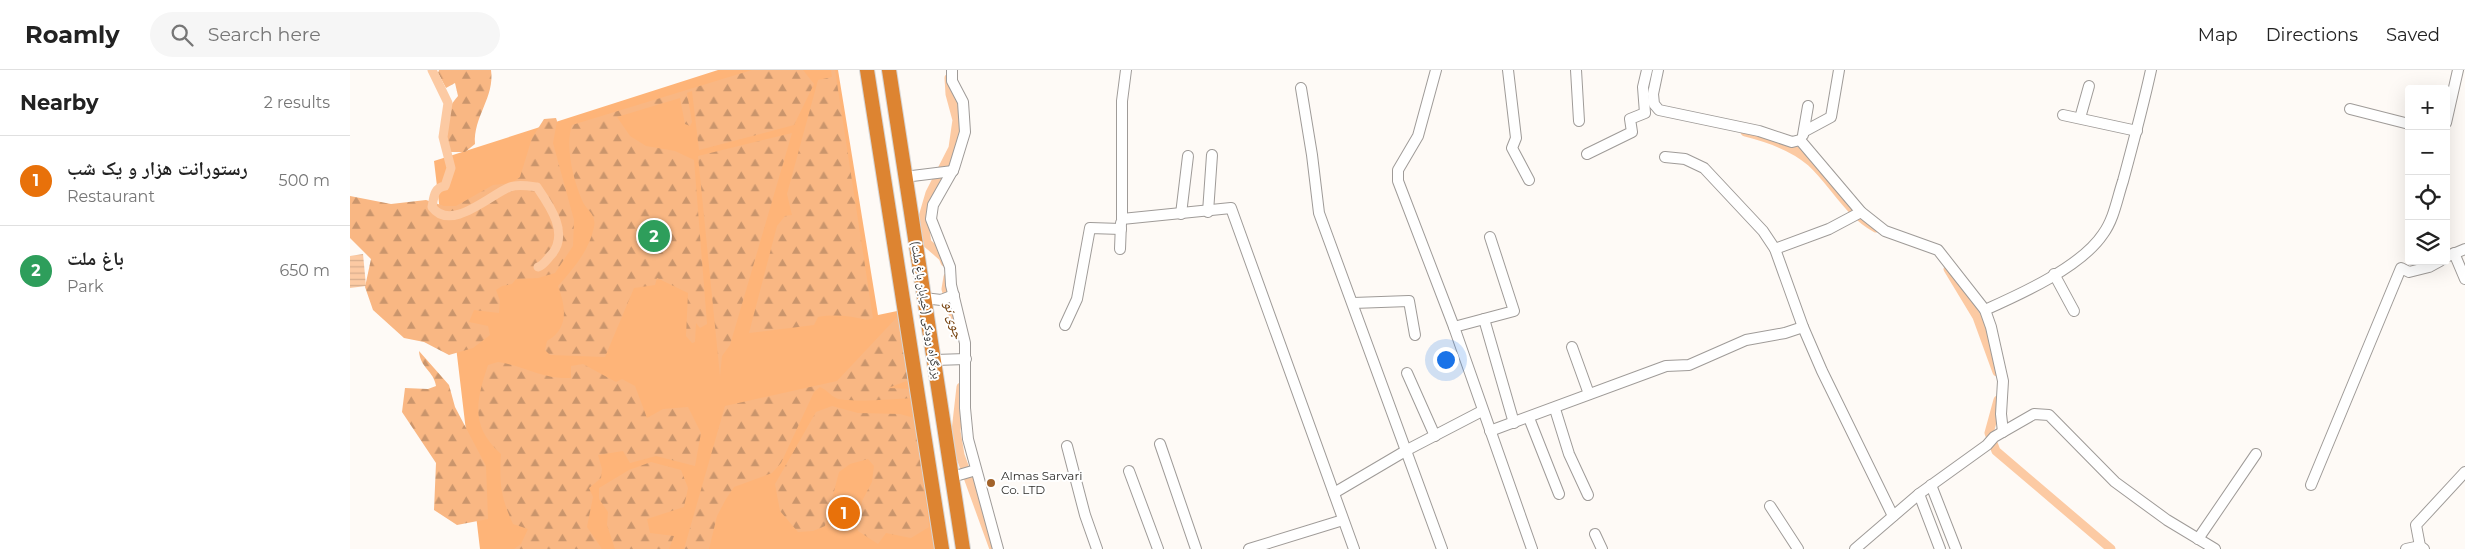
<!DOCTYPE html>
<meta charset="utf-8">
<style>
body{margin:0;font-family:Montserrat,"Noto Naskh Arabic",sans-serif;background:#f6f6f6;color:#222}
.controls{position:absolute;right:15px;top:15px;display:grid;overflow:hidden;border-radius:5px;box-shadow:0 5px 20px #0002}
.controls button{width:45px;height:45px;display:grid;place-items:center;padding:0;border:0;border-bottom:1px solid #e0e0e0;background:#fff;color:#222;font:25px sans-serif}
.you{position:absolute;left:1095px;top:289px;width:18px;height:18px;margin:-12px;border:4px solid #fff;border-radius:50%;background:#1a73e8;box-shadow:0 0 0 8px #1a73e833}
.badge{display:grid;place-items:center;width:32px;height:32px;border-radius:50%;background:#a2632b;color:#fff;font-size:16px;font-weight:700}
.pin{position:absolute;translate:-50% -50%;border:2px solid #fff;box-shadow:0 1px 5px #0006}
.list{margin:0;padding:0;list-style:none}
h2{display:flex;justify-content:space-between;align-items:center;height:65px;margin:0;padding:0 20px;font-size:21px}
h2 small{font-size:16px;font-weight:400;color:#767676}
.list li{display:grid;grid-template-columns:32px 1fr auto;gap:15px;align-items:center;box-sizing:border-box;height:90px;padding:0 20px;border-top:1px solid #e0e0e0}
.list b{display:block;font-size:19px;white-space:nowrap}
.list p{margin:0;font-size:16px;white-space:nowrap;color:#767676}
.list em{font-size:16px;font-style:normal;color:#767676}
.icon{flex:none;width:28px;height:28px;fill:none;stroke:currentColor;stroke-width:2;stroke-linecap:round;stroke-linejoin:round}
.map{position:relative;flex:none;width:2115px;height:479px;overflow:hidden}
header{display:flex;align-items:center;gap:30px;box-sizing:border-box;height:70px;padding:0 25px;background:#fff;border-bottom:1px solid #e0e0e0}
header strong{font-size:24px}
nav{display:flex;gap:28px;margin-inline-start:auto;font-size:18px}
.search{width:350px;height:45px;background:#f6f6f6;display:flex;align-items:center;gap:12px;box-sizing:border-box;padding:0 18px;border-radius:28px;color:#767676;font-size:19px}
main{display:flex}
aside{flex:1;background:#fff}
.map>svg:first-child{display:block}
.green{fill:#feb478}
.forest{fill:url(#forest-firs)}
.water{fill:url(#water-rules)}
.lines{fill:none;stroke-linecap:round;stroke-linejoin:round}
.canal{stroke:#fccaa3;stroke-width:9}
.minor-casing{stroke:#9f9b98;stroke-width:12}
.highway-casing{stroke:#d6d5d5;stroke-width:16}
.minor{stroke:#fff;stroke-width:10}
.highway{stroke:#dd8431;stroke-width:14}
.poi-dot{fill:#a2632b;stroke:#fff;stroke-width:2}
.labels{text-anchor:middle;stroke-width:4;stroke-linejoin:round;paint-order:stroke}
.street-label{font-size:12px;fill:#302f2d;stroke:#fff}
.poi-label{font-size:12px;fill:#302f2d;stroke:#fff;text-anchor:start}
.water-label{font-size:14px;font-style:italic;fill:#75410d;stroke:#fff}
</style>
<header>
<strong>Roamly</strong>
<div class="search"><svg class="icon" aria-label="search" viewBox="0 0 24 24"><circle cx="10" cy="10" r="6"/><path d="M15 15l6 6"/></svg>Search here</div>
<nav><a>Map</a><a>Directions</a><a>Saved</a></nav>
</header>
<main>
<aside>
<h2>Nearby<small>2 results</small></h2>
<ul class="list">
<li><span class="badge" style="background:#e8710a">1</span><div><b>رستورانت هزار و یک شب</b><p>Restaurant</p></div><em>500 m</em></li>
<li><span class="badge" style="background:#2e9e5b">2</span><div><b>باغ ملت</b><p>Park</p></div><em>650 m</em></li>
</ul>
</aside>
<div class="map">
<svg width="2115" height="479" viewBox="0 0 2115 479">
<defs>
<pattern id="forest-firs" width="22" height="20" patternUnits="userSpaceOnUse" patternTransform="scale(1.25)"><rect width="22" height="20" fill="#f9b783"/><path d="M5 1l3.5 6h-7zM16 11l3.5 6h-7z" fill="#ca956c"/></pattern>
<pattern id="water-rules" width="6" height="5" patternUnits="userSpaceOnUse" patternTransform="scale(1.25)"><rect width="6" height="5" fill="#fccaa3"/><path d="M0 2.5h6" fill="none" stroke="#d8ae8d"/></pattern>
</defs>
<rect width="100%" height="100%" fill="#fefaf6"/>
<path class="green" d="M368,0h120l40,245 24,-5 33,239h-455l-46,-388z"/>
<g class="forest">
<path d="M89,0h52c4,27 -18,47 -16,74l-10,8h-17c-8,-22 -5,-39 10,-56l-3,-13 -9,5 -8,-15z"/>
<path d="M402,0h51l11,14 -20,41 -95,25 -7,-59 -5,2 5,29 -2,4 -5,-2 -5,-26 -63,19 13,19 16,10 29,5 19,9 13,164 -7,4 -4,-5 -1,19 -3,1 -6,-7 2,-43 -31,-15 -2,7 -21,3 -29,69 -55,-2 -5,-5 2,-9c22,-12 19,-34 11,-55 16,-18 31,-35 36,-59 3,-14 -9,-17 -12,-27 -9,-21 -17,-54 -10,-75z"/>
<path d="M481,0h4l38,248 -5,2c-17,-4 -33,-6 -50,-3l-4,8 -65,8 28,-107 8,-10 7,-1 -5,-21 31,-114 14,-3z"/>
<path d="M206,48l1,3 -4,22 21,77 -1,26 -18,27 -17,5 -22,1 -4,5 -10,2 -6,4 4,11 -1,12 -25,-3 -5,12 19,4 2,9 -17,13 -24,7 -25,-13 -20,-4 -31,-28 -8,-23 6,-28 -21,-21v-42l41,8 35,-4 18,6h12l37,-21 19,-2 8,-6 12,-39 12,-19z"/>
<path d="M442,63l-62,212 -8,11 -2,20 -22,-220z"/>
<path d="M550,244l9,66 -21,8 23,1 1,9c-14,1 -66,5 -76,0 -6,-3 -9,-8 -16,-11l-6,5 -33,71 -9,10 -38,14 -8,12 -9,17 -8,33h-25l41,-143 112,-25z"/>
<path d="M69,281l30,34 6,22 31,59 2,53 -31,6 -23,-15 2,-47 -34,-51 3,-24 23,1 8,-3c-2,-15 -16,-18 -17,-35z"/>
<path d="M148,292c28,4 43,17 73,16v-12l12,-2 33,18 6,-3 13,7 12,32 16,-9 25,-2 13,26 -6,33 -39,-10 -26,7 -7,-12 -25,4 4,14 -1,9 -12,10 4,9 -6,30 15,22h-88l7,-5 7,-15 -15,-5c-12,-26 -14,-42 -12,-70 -31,-28 -25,-53 -13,-89z"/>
<path d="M482,336l26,7 42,1 14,4 15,109 -18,11 -25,-5 -8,11 -20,-13 4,-30 10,-19 2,-16 -6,-7 -18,5 -11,8 -14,54 -12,5 -15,1 -18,-21 -5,-27 41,-72z"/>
<path d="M301,392l30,8 7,18 -4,19 -37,12 3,14 24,3 -5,13h-54l-8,-24 1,-13 -9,-13v-11l30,-18z"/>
</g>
<path class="water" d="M13,184l3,32 -16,2v-32z"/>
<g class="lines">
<g class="canal">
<path d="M82,0l16,33 -5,34 8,31 -6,18c-11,2 -11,10 -13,21 19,26 59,-13 78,-20 8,-3 19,-1 27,0 13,19 32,46 15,67 -5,5 -8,11 -14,13"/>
<path d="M1395,62c23,6 48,14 66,30 23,21 37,51 65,66"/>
<path d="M595,192l-2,-5 -16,-14 -4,-26 7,-24 23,-45 4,-28 -7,-26 -1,-16"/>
<path d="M1598,199l29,48 20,55"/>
<path d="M598,207l-2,12 11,40"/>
<path d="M611,317l-5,44 4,24 34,94"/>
<path d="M1648,330l-9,33 7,18 115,98"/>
</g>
<g class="minor-casing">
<g id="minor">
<path d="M602,0v11l11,21 2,30 -11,36 -21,37 -2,14 19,48 1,18 14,58v65l3,31 30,110"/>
<path d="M776,0l-4,31v118l109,-11 123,341"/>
<path d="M1086,0l-18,66 -20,34v11l56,146 78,222"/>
<path d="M1158,0l8,68 -4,10 17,32"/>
<path d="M1226,0l3,51"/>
<path d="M1308,0l-5,24 1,10 5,6 100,21 33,11 8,-2"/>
<path d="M951,18l11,67 7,58 123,336"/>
<path d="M2000,39l59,15"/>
<path d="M1713,45l74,16"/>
<path d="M1730,48l9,-32"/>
<path d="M2096,53l12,-53"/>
<path d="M1455,61l26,-14 8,-47"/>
<path d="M1453,65l5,-29"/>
<path d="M1450,70l61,72 24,19 53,19 47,60 6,17 12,54 -2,33 2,18"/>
<path d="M1237,84l45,-22 -2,-13 15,-6 -2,-26 4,-17"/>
<path d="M1315,87l20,2 19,9 59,63 12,18 28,78 19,44 71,145"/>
<path d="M554,107l49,-6"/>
<path d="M858,142l4,-57"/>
<path d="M831,144l7,-58"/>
<path d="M770,179l1,-26"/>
<path d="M1425,179l54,-20 32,-17"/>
<path d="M2104,183l11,26"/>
<path d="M2096,187l19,-8"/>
<path d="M1704,204l20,37"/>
<path d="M574,228l17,2 13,-5"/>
<path d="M1003,233l56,-2 6,34"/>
<path d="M1635,240c36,-16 96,-43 118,-76 11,-15 14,-35 20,-53 10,-37 20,-74 28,-111"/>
<path d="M1134,249l30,104"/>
<path d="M715,255l12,-26 13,-71 31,1"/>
<path d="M1104,257l60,-16 -24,-74"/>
<path d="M1222,277l17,47"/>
<path d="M585,290l31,-1"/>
<path d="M1057,303l28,63"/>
<path d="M1205,339l14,45 19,41"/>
<path d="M1179,348l30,76"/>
<path d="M1140,361l176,-65 23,-1 57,-25 39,-7 18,-6"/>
<path d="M810,374l36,105"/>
<path d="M717,376l18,69 12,34"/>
<path d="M779,401l29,78"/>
<path d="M602,407l24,-7"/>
<path d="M1581,415l25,64"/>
<path d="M1961,415l90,-217 8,4 20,-5 11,-6"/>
<path d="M984,423l73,-43 75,-39"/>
<path d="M1569,424l21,55"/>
<path d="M1420,436l28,43"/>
<path d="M1245,464l7,15"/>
<path d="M1848,469l58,-85"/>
<path d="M899,479l94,-29"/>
<path d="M1505,479l64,-55 68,-49 7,-8 40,-23 15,1 66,67 52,38 48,29"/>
<path d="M2056,479l14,-3"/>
<path d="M2074,479l-4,-3 -4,-21 49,-53"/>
</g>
</g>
<g class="highway-casing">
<g id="highway">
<path d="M517,0l75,479"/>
<path d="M539,0l74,479"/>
</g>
</g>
<use href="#minor" class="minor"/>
<use href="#highway" class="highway"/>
</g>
<circle class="poi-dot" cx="641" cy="413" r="5"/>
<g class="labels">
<g class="street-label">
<text transform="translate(576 240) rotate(81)" y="4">بزرگراه رودکی (خیابان باغ ملت)</text>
</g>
<g class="poi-label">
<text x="651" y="410">Almas Sarvari<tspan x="651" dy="14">Co. LTD</tspan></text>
</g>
<g class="water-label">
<text transform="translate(604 250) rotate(74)" y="5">جوی نو</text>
</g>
</g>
</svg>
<div class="controls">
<button>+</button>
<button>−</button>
<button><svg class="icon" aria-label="locate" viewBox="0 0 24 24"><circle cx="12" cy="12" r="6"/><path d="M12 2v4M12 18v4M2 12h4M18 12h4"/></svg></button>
<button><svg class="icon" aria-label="layers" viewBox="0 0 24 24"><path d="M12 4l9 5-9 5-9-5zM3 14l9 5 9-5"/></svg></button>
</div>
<div class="you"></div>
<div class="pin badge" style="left:494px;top:443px;background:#e8710a">1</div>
<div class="pin badge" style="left:304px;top:166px;background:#2e9e5b">2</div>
</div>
</main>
